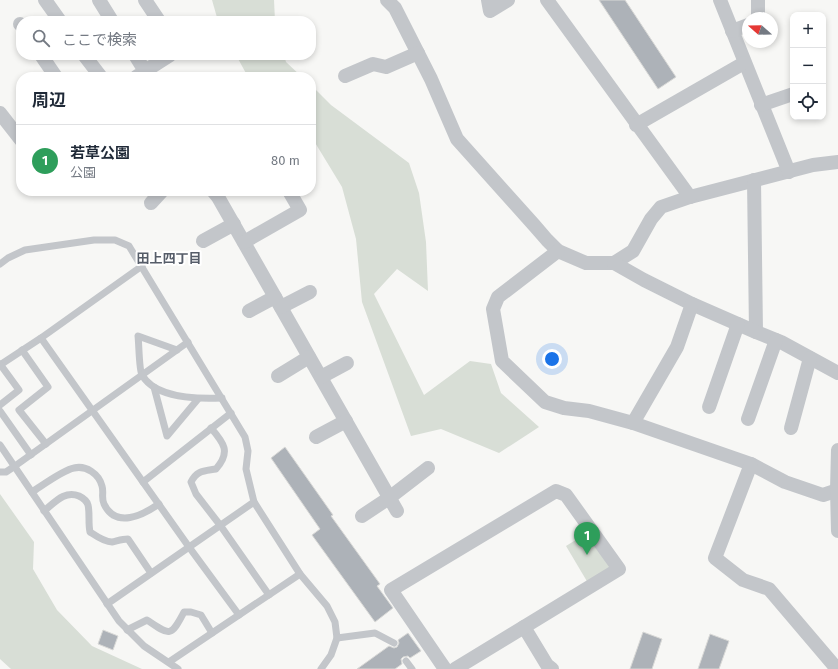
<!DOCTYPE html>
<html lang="ja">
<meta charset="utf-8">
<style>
body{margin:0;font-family:"Fira Sans","Noto Sans JP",sans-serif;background:#f6f6f7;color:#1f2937}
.controls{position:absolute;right:12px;top:12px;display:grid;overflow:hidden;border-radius:8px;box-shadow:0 2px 6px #0003}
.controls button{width:36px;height:36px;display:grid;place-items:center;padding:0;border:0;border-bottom:1px solid #e0e1e3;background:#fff;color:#1f2937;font:20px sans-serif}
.compass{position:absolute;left:742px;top:12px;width:36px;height:36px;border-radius:50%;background:#fff;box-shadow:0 2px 6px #0003;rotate:290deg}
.you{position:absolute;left:552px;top:359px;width:14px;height:14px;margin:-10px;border:3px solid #fff;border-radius:50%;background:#1a73e8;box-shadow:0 0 0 6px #1a73e833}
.badge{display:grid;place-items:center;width:26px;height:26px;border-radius:50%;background:#d47938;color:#fff;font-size:13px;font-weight:700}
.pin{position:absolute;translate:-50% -33px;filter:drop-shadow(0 1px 2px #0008)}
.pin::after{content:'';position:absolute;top:21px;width:14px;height:12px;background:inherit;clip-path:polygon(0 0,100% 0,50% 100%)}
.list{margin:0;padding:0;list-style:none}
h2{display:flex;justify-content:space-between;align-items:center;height:52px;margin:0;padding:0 16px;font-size:17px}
h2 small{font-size:13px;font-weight:400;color:#747a83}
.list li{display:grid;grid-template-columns:26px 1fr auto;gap:12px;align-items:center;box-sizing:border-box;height:72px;padding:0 16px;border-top:1px solid #e0e1e3}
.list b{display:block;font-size:15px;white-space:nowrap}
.list p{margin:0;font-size:13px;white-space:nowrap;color:#747a83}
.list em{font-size:13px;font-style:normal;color:#747a83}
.icon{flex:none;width:22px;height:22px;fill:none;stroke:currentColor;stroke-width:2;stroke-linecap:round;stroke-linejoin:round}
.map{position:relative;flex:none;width:838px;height:669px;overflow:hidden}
.search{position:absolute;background:#fff;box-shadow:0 2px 6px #0003;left:16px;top:16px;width:300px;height:44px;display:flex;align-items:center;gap:10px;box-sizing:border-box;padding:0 14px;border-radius:16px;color:#747a83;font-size:15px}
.panel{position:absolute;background:#fff;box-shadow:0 2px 6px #0003;left:16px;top:72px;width:300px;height:124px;border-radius:16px}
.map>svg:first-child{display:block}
.green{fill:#d8ded6}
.building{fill:#adb2b8;stroke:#d9d9d7}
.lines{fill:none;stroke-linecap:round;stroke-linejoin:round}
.service{stroke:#c3c6ca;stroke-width:7}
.minor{stroke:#c3c6ca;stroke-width:14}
.labels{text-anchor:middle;stroke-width:4;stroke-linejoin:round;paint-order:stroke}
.neighbourhood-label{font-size:13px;font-weight:bold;fill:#565d69;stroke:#fff}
</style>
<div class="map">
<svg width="838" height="669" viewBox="0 0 838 669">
<rect width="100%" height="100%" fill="#f7f7f5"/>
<g class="green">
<path d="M212,0h62l1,21h-57z"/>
<path d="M236,55h48l2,7 16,15h-54z"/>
<path d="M311,85l20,20 78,58 10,30 7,49 2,49 -31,-22 -23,25 50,101 46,-34 21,3 10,29 38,34 -40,26 -58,-24 -30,7 -49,-134 -6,-63 -14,-52 -31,-51z"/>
<path d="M0,494l34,48 -1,27 24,41 35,36 50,23h-131l-11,-10z"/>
<path d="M587,533l23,31 -2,7 -20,12 -22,-37z"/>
</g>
<g class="building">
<path d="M599,0h26l51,77 -18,12z"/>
<path d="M285,447l48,68 -2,1 49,68 -3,2 16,22 -18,14 -63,-87 8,-6 -49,-71z"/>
<path d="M103,630l15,6 -5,14 -15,-6z"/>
<path d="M643,632l19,7 -10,30h-22z"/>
<path d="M408,633l13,18 -11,7 -2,-2 -5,1 -2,2 1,5 -7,5h-38l32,-23 5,2 3,-1 2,-4 -1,-3z"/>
<path d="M710,634l19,7 -10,28h-21z"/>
</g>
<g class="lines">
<g class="service">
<path d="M0,264l8,-6 17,-8 69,-10h21l14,6 116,191 3,14 -2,18 8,33 46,72 27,32 8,16 2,16 -6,17 -10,14"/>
<path d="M41,338l148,209 50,68"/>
<path d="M22,350l26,37 -29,23 27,34"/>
<path d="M177,350l-39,-14c1,7 1,34 4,39 14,24 56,24 80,23"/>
<path d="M0,365l41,-27 101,-72"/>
<path d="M154,387l13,49 31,-37"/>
<path d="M0,405l19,-15 -19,-26"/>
<path d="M0,411l31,44"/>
<path d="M211,428c13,15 20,24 5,41 -12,2 -19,1 -25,13l5,12 24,31 49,70"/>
<path d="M0,445l119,176 25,25 34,23"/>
<path d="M0,472h6l9,-6 173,-124"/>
<path d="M143,482l88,-69"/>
<path d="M32,492c11,-7 31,-22 42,-24 12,-3 25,6 28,18 2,6 -1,12 2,18 12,25 39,11 55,0"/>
<path d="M44,511c11,-9 21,-21 35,-15 4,2 8,5 9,9 2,8 0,18 2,27 6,4 14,10 22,10 5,-1 10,-3 16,-3l23,34"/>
<path d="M107,604l147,-102"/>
<path d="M127,630l20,-10c23,16 24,17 37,-8h7l10,3 11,18"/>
<path d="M337,638l38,-5 19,10"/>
<path d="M406,661l6,8"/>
<path d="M169,662l131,-88"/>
</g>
<g class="minor">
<path d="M45,0l15,21"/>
<path d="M99,0l13,21"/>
<path d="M145,0l14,21"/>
<path d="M387,0l8,8 36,71 26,60 77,86 13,15 11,11 28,12h28l19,-12 18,-32 10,-12 29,-10 123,-32 25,-3"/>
<path d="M488,0l2,11 18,-11"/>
<path d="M547,0l143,197"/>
<path d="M720,0l69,172"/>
<path d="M758,18v-18"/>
<path d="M20,24l1,1"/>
<path d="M732,31l16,-6"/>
<path d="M41,55l15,22"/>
<path d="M84,55l17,22"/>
<path d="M135,55l10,16 -9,6"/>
<path d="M145,71l25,-16"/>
<path d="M345,76l28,-12 13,3 32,-14"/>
<path d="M761,105l32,-11"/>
<path d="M0,113l21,27"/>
<path d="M636,125l108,-62"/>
<path d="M754,180l2,152"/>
<path d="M213,191l5,6 179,314"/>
<path d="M151,203l11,-12"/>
<path d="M203,241l31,-17"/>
<path d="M244,242l56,-32 -11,-19"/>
<path d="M558,251l-60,46 -5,12 9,52 43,41 19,6 25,3 44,12 118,41 34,18 38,13 15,-5"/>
<path d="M614,263l30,17 48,24 64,28 25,10 57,31"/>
<path d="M281,307l29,-15"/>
<path d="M249,311l26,-14"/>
<path d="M278,376l31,-19"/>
<path d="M321,377l26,-14"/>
<path d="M709,407l29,-83"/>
<path d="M748,419l28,-79"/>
<path d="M633,423l44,-76 15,-43"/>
<path d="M791,428l19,-70"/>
<path d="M316,437l30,-16"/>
<path d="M838,450l-1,40 1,41"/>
<path d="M751,464l-36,94 28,22 26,9 68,80"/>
<path d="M362,516l27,-18 39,-30"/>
<path d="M524,627l23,38 5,4"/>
<path d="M445,669l-54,-79 165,-99 10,4 53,74 -164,100"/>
</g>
</g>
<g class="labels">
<g class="neighbourhood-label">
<text x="169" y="263">田上四丁目</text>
</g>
</g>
</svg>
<div class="controls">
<button>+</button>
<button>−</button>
<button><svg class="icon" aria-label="locate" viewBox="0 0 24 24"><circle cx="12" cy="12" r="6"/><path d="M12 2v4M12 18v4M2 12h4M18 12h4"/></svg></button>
</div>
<svg class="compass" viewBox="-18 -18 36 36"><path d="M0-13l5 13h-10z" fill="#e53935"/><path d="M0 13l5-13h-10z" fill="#747a83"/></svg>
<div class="you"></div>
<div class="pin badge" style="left:587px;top:555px;background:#2e9e5b">1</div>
<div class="search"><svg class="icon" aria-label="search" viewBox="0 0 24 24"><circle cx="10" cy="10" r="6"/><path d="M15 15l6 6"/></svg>ここで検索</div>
<section class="panel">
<h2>周辺<small></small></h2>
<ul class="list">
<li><span class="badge" style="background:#2e9e5b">1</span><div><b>若草公園</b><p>公園</p></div><em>80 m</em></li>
</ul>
</section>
</div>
